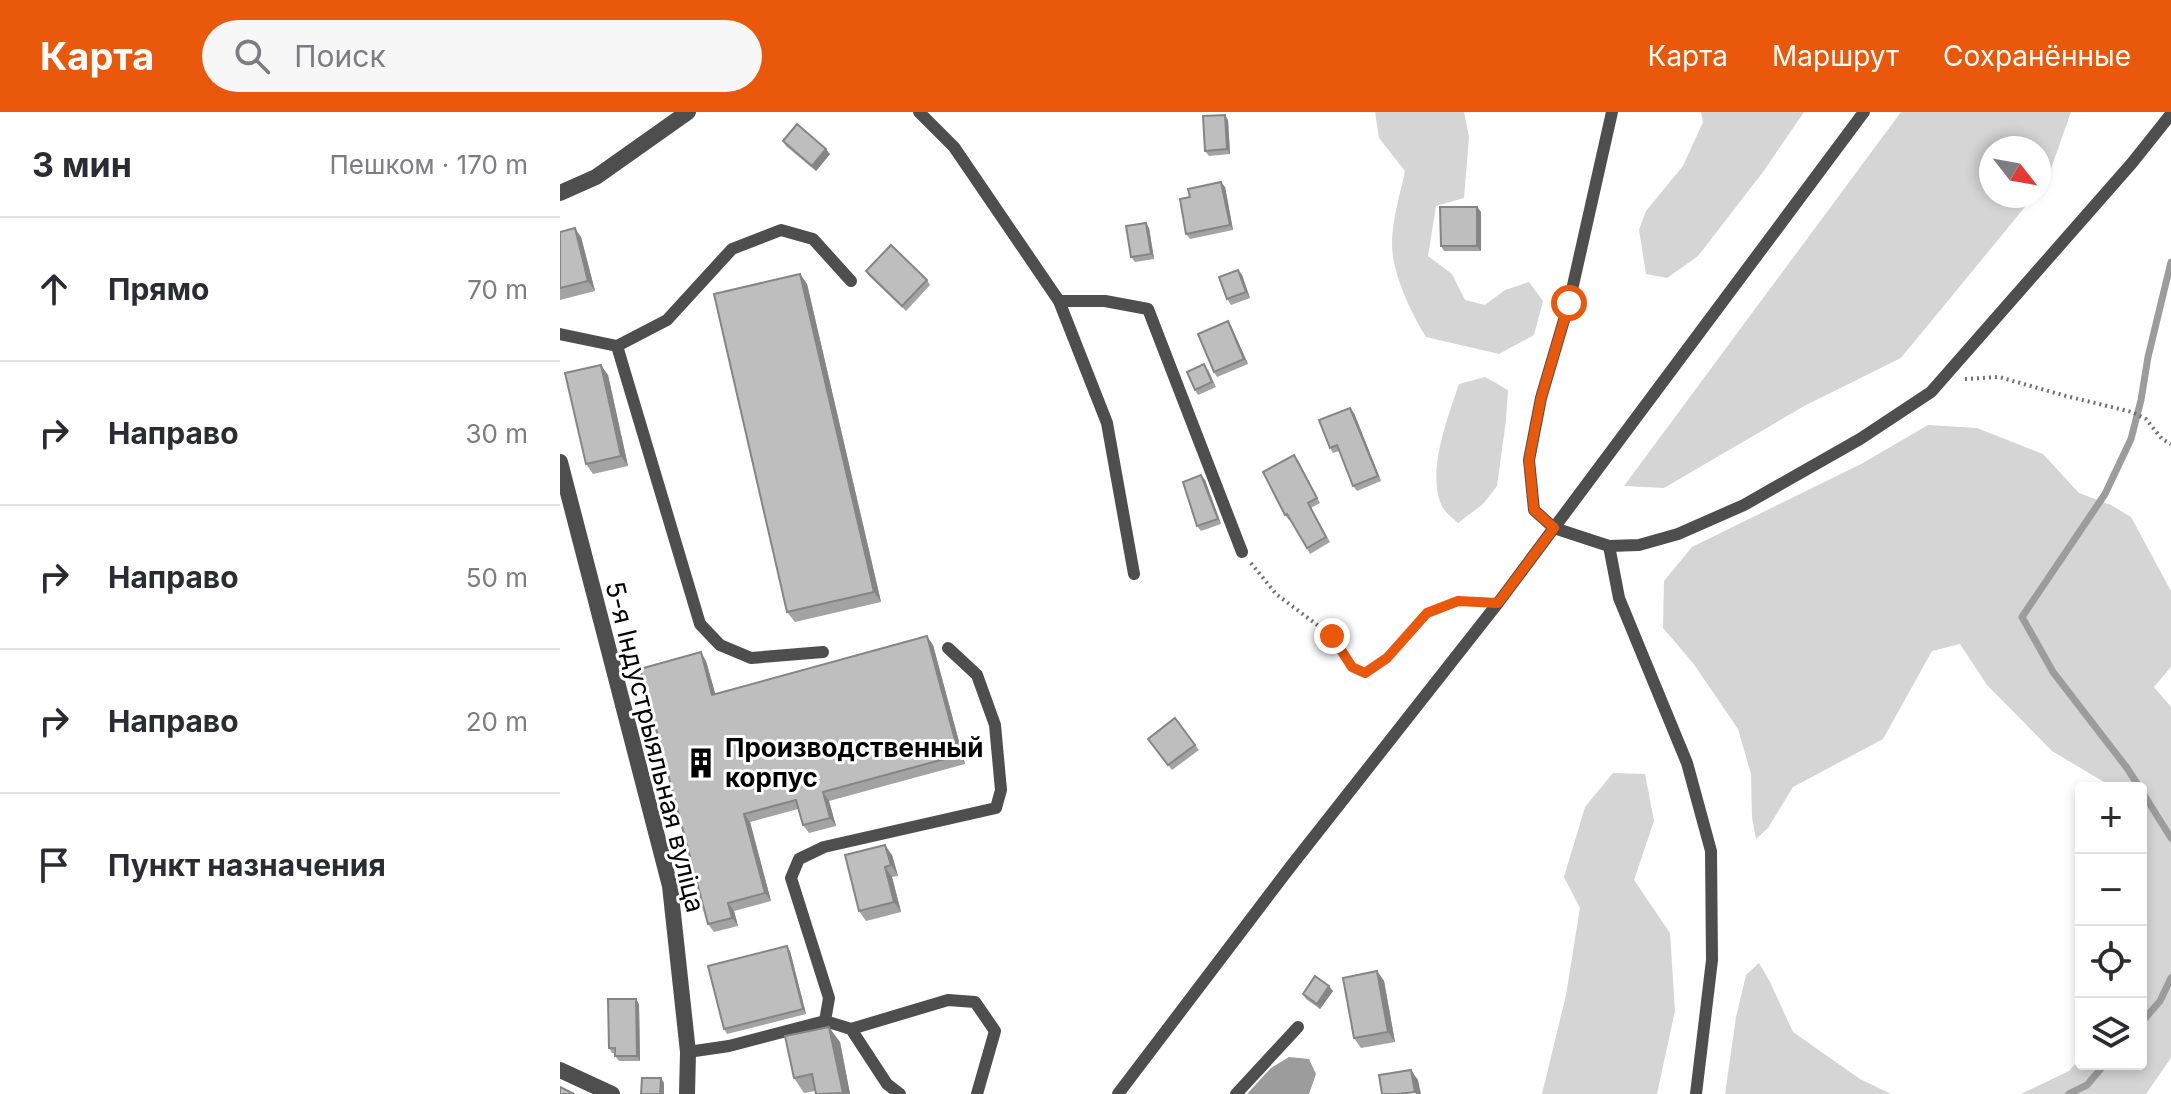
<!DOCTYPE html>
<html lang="ru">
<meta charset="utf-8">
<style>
body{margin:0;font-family:Inter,sans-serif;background:#f7f7f7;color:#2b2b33}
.controls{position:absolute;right:24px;bottom:24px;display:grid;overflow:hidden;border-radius:8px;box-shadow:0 4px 12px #0003}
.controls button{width:72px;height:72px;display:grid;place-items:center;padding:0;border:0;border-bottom:2px solid #e1e1e2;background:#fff;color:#2b2b33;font:40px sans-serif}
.compass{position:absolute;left:1419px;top:24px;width:72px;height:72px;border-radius:50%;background:#fff;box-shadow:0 4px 12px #0003;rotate:121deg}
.stop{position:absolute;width:24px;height:24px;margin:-18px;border:6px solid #ea580c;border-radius:50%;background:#fff}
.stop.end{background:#ea580c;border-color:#fff;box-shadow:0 2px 8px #0008}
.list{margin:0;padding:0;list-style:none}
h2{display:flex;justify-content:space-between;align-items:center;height:104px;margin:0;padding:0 32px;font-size:34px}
h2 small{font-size:26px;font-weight:400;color:#7c7c81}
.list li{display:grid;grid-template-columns:52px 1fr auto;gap:24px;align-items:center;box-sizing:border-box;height:144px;padding:0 32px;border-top:2px solid #e1e1e2}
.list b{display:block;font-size:30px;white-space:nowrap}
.list em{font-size:26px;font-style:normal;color:#7c7c81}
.icon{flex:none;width:44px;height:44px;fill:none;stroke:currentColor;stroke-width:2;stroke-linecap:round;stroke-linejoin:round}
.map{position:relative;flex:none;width:1611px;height:982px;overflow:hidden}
header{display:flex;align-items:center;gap:48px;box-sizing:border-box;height:112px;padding:0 40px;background:#ea580c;color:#fff}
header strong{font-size:38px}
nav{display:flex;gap:44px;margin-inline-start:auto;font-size:28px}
.search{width:560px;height:72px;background:#f7f7f7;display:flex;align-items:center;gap:20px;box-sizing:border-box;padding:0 28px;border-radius:44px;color:#7c7c81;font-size:30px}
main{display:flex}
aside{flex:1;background:#fff}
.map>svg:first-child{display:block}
.green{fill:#d5d5d5}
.water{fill:#9c9c9c}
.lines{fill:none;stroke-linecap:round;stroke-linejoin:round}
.stream{stroke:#9c9c9c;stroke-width:7}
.path{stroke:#707070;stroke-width:4;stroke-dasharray:2 4;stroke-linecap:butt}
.service{stroke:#4e4e4e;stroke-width:12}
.minor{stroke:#4e4e4e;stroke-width:16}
.wall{fill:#a3a3a3}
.shaded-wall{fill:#858585}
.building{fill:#bebebe;stroke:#858585;stroke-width:2}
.route{stroke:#ea580c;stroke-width:10}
.labels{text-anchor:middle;stroke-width:6;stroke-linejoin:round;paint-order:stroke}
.street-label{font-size:26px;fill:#000;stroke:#fff}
.poi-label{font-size:26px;font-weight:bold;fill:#000;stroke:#fff;text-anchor:start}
</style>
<header>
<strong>Карта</strong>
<div class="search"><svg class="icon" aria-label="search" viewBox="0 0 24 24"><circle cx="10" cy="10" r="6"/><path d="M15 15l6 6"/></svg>Поиск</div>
<nav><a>Карта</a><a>Маршрут</a><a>Сохранённые</a></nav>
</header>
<main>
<aside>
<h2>3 мин<small>Пешком · 170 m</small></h2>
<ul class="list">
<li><svg class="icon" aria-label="ahead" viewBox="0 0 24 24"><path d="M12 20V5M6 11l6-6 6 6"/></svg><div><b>Прямо</b></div><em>70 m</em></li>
<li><svg class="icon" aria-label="right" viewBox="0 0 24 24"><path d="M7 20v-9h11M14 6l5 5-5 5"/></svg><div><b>Направо</b></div><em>30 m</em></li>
<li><svg class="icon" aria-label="right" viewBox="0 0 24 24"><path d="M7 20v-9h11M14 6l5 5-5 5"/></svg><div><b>Направо</b></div><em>50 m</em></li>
<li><svg class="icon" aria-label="right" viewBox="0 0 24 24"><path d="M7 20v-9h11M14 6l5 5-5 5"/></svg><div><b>Направо</b></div><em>20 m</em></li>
<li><svg class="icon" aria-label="arrive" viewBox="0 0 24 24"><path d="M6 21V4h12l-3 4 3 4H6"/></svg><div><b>Пункт назначения</b></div></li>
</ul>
</aside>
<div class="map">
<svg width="1611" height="982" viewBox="0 0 1611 982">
<rect width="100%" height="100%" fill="#fff"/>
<g class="green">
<path d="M815,0h89l5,25 -5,61 -28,8 -8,50 24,18 13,26 20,5 20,-15 24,-8 14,19 -9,34 -35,19 -73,-17c-15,-24 -34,-64 -34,-93 0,-24 8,-49 13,-73l-26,-33z"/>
<path d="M1141,0h103l-41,60 -65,84 -31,22 -21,-4 -7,-44 7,-19 37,-45 20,-44z"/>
<path d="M1341,0h170l-24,68 -8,10v-42h-48v48h43l-133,162 -95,47 -142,83 -40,-2z"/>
<path d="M925,265l23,13 -2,30 -9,66 -14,18 -25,19c-5,-5 -15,-12 -17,-19 -14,-34 7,-87 18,-120z"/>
<path d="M1368,313l49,3 66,26 36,39 32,12 20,12 40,74v76l-17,20 17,20v351l-25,36h-125l48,-23 12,-14v7h60v-276h-27l-62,-37 -65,-66 -27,-41 -28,7 -49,88 -90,48 -25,41 -12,11 -4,-21 -1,-44 -13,-45 -45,-66 -30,-35 1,-47 28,-34 171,-84z"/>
<path d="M1053,661l32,1 9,47 -20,59 36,53 5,78 -18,83h-115l24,-99 14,-87 -16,-31 21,-70z"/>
<path d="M1199,851l11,19 23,50 67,47 31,15h-166l11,-77 10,-42z"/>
</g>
<path class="water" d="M729,945l20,2 7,15 -7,20h-62l24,-26z"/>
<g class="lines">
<g class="stream">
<path d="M1580,676l-13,-20 -74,-96 -31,-55 83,-123 26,-55 10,-39 7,-43 23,-95"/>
<path d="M1581,678l30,48"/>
<path d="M1581,911l19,-22 11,-23"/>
<path d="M1509,982l18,-9 18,-21"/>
</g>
<g class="path">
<path d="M1405,267l34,-2 67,19 66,16 14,7 16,20 9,5"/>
<path d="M691,451l25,31 56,42 20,31 13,6c6,-5 14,-9 21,-14 35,-28 34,-60 90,-57"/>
</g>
<g class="service">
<path d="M359,0l35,35 105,154 48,122 27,151"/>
<path d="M1052,0l-43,191 -28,95 -12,62 5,50 20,18 55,18 30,-1 39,-11 66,-29 116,-66 71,-47 201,-229 39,-49"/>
<path d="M499,189h46l43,8 94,243"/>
<path d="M0,222l57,12 50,-26 65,-71 49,-19 32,9 38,42"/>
<path d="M57,234l83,278 20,21 31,13 72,-6"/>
<path d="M1049,434l10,52 68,165 24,88 1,109 -16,134"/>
<path d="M265,909l26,8 36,55 13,10"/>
<path d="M291,917l97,-29 27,2 20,29 -18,63"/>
<path d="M128,940l41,-6 96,-25 4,-23 -38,-120 8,-19 25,-12 172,-39 5,-18 -6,-65 -18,-50 -29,-27"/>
<path d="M558,982l173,-228 207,-263 366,-491"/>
<path d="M676,982l62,-67"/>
</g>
<g class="minor">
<path d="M0,81l36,-16 92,-65"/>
<path d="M0,350l110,424 18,166 -1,42"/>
<path d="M0,958l52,24"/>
</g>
</g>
<g class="wall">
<path d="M668,8l2,34 -21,2 -4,-5z"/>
<path d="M223,29l47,13 -14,17 -30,-25z"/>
<path d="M665,75l8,43 -43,9 -4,-5z"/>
<path d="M917,95l4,5v39h-37l-3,-5z"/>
<path d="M589,116l5,31 -19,3 -4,-5z"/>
<path d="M0,120l21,5 14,54 -35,9z"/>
<path d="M678,158l4,5 8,23 -19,7 -4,-6z"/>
<path d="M306,159l61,9 3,5 -24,26 -37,-35z"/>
<path d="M240,162l7,10 74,318 -86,20 -8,-10z"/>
<path d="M671,214l17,38 -31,13 -3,-5z"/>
<path d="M648,257l8,18 -18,8 -3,-5z"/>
<path d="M48,263l20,91 -35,8 -7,-10z"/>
<path d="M794,301l27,68 -24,10 -4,-5 -14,-35 -6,2 -3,-5z"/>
<path d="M738,348l22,43 -9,5 19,34 -20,12 -20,-35 -1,1 -4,-5z"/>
<path d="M645,368l16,44 -20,7 -4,-5z"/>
<path d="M373,533l32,119 -136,37 7,25 -27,7 -6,-8 -5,-16 -48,13 21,79 -37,10 4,15 -24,6 -6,-8 -2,-263 9,33z"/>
<path d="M615,606l24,32 -27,20 -24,-31z"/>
<path d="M332,743l6,21 -6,1 9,35 -35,9 -7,-10z"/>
<path d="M230,839l16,63 -79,20 -3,-5z"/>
<path d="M817,859l7,10 11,61 -34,6 -7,-10z"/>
<path d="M773,879l-13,18 -14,-10 -3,-5z"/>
<path d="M79,892l1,57h-21l-4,-5v-3h-3l-3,-5z"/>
<path d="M280,930l10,52h-34l-1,-3 -11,2 -10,-15z"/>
</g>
<g class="shaded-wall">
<path d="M665,3l3,5 2,34 -3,-5z"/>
<path d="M266,37l4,5 -14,17 -4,-5z"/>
<path d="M661,70l4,5 8,43 -3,-5z"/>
<path d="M917,95l4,5v39l-4,-5z"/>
<path d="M586,111l3,5 5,31 -3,-5z"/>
<path d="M15,116l6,9 14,54 -7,-10z"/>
<path d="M678,158l4,5 8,23 -4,-6z"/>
<path d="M240,162l7,10 74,318 -7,-10z"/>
<path d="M668,209l3,5 17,38 -4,-5z"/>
<path d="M41,253l7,10 20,91 -7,-10z"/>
<path d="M790,296l4,5 27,68 -3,-5z"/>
<path d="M641,363l4,5 16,44 -3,-5z"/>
<path d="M367,524l6,9 32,119 -6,-9z"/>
<path d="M141,540l5,9 12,42 -6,-8z"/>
<path d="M263,680l6,9 7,25 -6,-8z"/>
<path d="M184,702l6,8 21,79 -6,-8z"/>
<path d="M325,733l7,10 6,21 -7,-11z"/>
<path d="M325,755l7,10 9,35 -7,-10z"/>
<path d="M168,791l6,8 4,15 -6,-8z"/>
<path d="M227,834l3,5 16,63 -3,-5z"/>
<path d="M817,859l7,10 11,61 -7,-10z"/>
<path d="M769,874l4,5 -13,18 -3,-5z"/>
<path d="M76,887l3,5 1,57 -3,-5z"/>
<path d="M269,915l11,15 10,52 -7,-1z"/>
<path d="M851,958l7,10 3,14h-5l-1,-2z"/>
<path d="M101,966l3,5v11h-4z"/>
</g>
<g class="building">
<path d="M665,3l2,34 -22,2 -2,-35z"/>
<path d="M237,12l29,25 -14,17 -29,-25z"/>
<path d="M661,70l9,43 -44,9 -6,-35 10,-2 -2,-8z"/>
<path d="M880,95h37v39h-36z"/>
<path d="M586,111l5,31 -20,3 -5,-31z"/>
<path d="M15,116l13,53 -28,7v-56z"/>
<path d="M331,133l36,35 -25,26 -36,-35z"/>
<path d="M678,158l8,22 -19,7 -8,-22z"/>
<path d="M240,162l74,318 -87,20 -73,-318z"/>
<path d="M668,209l16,38 -30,13 -16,-38z"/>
<path d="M644,252l8,18 -17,8 -8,-18z"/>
<path d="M41,253l20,91 -35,8 -21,-91z"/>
<path d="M790,296l28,68 -25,10 -16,-41 -7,3 -11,-28z"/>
<path d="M734,343l23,43 -9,5 18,34 -19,11 -20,-34 -2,1 -22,-43z"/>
<path d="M641,363l17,44 -21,7 -14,-44z"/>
<path d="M367,524l32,119 -136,37 7,26 -27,7 -7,-25 -52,14 21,79 -37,10 4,15 -24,6 -68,-255 61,-17 11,43z"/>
<path d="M615,606l20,27 -27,20 -20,-26z"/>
<path d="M325,733l6,20 -6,2 9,35 -35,9 -14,-56z"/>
<path d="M227,834l16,63 -79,20 -16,-63z"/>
<path d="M817,859l11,61 -34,6 -11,-60z"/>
<path d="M755,864l14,10 -12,18 -14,-10z"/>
<path d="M48,887h28l1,57h-22v-8h-6z"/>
<path d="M269,915l14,66 -27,1 -4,-20 -18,4 -9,-42z"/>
<path d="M851,958l4,22 -17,2h-16l-3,-19z"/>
<path d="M82,966h19l-1,16h-19z"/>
<path d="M0,975l14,7h-14z"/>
</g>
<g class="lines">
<path class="route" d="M772,524l20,31 13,6 22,-15 40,-45 31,-12 40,2 56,-75 -20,-18 -5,-50 12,-62 28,-95"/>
</g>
<defs>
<g id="building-bare" transform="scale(2.4)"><path d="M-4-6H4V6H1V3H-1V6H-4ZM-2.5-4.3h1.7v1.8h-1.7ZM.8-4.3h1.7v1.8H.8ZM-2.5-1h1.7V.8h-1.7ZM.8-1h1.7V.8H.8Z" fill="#000" stroke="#fff" stroke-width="2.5" paint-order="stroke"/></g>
</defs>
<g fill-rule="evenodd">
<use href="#building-bare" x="141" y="651"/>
</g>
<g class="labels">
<g class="street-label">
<text transform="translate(95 635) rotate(76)" y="9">5-я Індустрыяльная вуліца</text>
</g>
<g class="poi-label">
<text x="165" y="645">Производственный<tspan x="165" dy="30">корпус</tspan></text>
</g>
</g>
</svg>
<div class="controls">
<button>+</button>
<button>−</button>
<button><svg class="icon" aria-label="locate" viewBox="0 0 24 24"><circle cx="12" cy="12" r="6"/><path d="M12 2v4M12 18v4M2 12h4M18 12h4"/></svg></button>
<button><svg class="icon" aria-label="layers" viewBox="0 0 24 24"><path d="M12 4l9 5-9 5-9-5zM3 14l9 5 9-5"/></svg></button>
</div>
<svg class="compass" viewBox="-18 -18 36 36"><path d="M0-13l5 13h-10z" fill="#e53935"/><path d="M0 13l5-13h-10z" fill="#7c7c81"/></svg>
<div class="stop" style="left:1009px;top:191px"></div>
<div class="stop end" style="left:772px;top:524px"></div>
</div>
</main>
